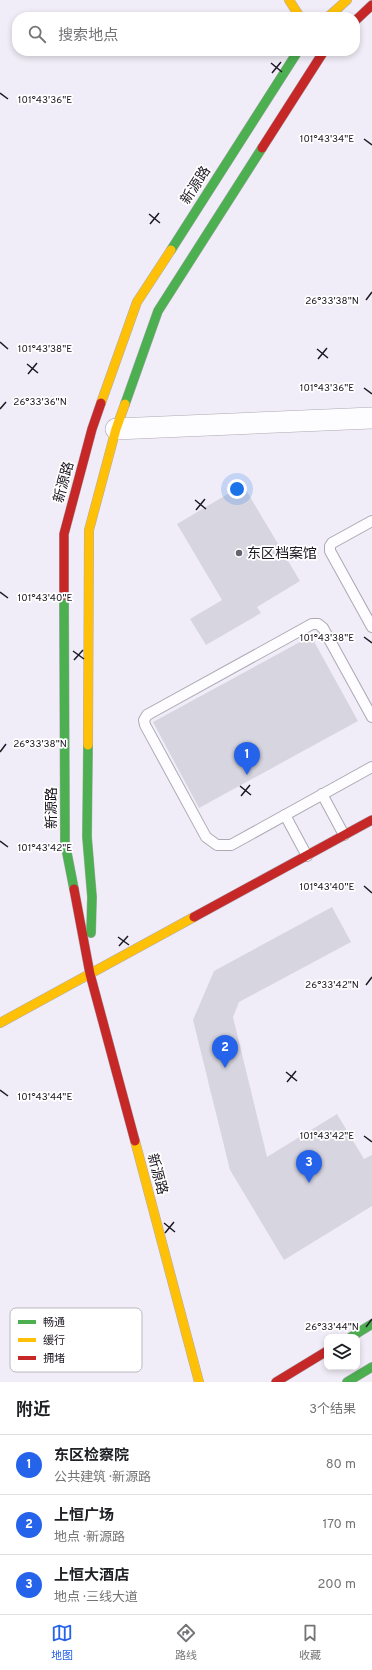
<!DOCTYPE html>
<html lang="zh">
<meta charset="utf-8">
<style>
body{margin:0;font-family:Overpass,"Noto Sans SC",sans-serif;background:#f2f2f2;color:#202124}
.controls{position:absolute;right:12px;bottom:12px;display:grid;overflow:hidden;border-radius:8px;box-shadow:0 2px 6px #0003}
.controls button{width:36px;height:36px;display:grid;place-items:center;padding:0;border:0;border-bottom:1px solid #e0e0e0;background:#fff;color:#202124;font:20px sans-serif}
.you{position:absolute;left:237px;top:489px;width:14px;height:14px;margin:-10px;border:3px solid #fff;border-radius:50%;background:#1a73e8;box-shadow:0 0 0 6px #1a73e833}
.badge{display:grid;place-items:center;width:26px;height:26px;border-radius:50%;background:#2563eb;color:#fff;font-size:13px;font-weight:700}
.pin{position:absolute;translate:-50% -33px;filter:drop-shadow(0 1px 2px #0008)}
.pin::after{content:'';position:absolute;top:21px;width:14px;height:12px;background:inherit;clip-path:polygon(0 0,100% 0,50% 100%)}
.list{margin:0;padding:0;list-style:none}
h2{display:flex;justify-content:space-between;align-items:center;height:52px;margin:0;padding:0 16px;font-size:17px}
h2 small{font-size:13px;font-weight:400;color:#757577}
.list li{display:grid;grid-template-columns:26px 1fr auto;gap:12px;align-items:center;box-sizing:border-box;height:60px;padding:0 16px;border-top:1px solid #e0e0e0}
.list b{display:block;font-size:15px;white-space:nowrap}
.list p{margin:0;font-size:13px;white-space:nowrap;color:#757577}
.list em{font-size:13px;font-style:normal;color:#757577}
.icon{flex:none;width:22px;height:22px;fill:none;stroke:currentColor;stroke-width:2;stroke-linecap:round;stroke-linejoin:round}
.map{position:relative;flex:none;width:372px;height:1382px;overflow:hidden}
.search{position:absolute;background:#fff;box-shadow:0 2px 6px #0003;left:12px;right:12px;top:12px;height:44px;display:flex;align-items:center;gap:10px;box-sizing:border-box;padding:0 14px;border-radius:16px;color:#757577;font-size:15px}
.sheet{height:232px;background:#fff}
nav{display:flex;justify-content:space-around;align-items:center;box-sizing:border-box;height:56px;border-top:1px solid #e0e0e0;background:#fff;font-size:11px;color:#757577}
nav a{display:grid;justify-items:center;gap:2px}
nav .on{color:#2563eb}
.map>svg:first-child{display:block}
.building{fill:#d7d5e0}
.lines{fill:none;stroke-linecap:round;stroke-linejoin:round}
.lane-casing{stroke:#ada9b3;stroke-width:12}
.street-casing{stroke:#ada9b3;stroke-width:22}
.fast-casing{stroke:#ada9b3;stroke-width:10}
.slow-casing{stroke:#ada9b3;stroke-width:10}
.jam-casing{stroke:#ada9b3;stroke-width:10}
.lane{stroke:#fdfcfe;stroke-width:10}
.street{stroke:#fdfcfe;stroke-width:21}
.fast{stroke:#4caf50;stroke-width:9}
.slow{stroke:#ffc107;stroke-width:9}
.jam{stroke:#c62828;stroke-width:9}
.ticks{fill:none;stroke:#1d1923;stroke-width:1.5}
.poi-dot{fill:#67636e;stroke:#fff;stroke-width:1.5}
.labels{text-anchor:middle;stroke-width:3.5;stroke-linejoin:round;paint-order:stroke}
.street-label{font-size:14px;fill:#1d1923;stroke:#fff}
.poi-label{font-size:14px;fill:#1d1923;stroke:#fff;text-anchor:start}
.key{fill:#fff;stroke:#bbbabd;stroke-width:1}
.key-label{font-size:11px;fill:#1d1923}
.ticks-label{font-size:10px;text-anchor:middle;fill:#1d1923;stroke:#fff;stroke-width:3.5;stroke-linejoin:round;paint-order:stroke}
</style>
<div class="map">
<svg width="372" height="1382" viewBox="0 0 372 1382">
<rect width="100%" height="100%" fill="#f1edf8"/>
<g class="building">
<path d="M243,485l57,96 -43,26 4,6 -55,32 -16,-26 32,-19 -45,-76z"/>
<path d="M311,636l47,85 -159,87 -46,-86z"/>
<path d="M332,907l19,35 -112,60 -6,15 34,140 70,-43 27,45 8,-4v51l-88,54 -54,-90 -37,-150 21,-49z"/>
</g>
<g class="lines">
<g class="lane-casing">
<g id="lane">
<path d="M372,521l-40,22 -2,3v5l42,76"/>
<path d="M372,717l-49,-89 -5,-4h-6l-165,91 -3,5 1,5 61,112 11,8h14l141,-78"/>
<path d="M322,794l22,41"/>
<path d="M285,815l22,41"/>
</g>
</g>
<g class="street-casing">
<path id="street" d="M116,429l256,-11"/>
</g>
<g class="fast-casing">
<g id="fast">
<path d="M171,250l127,-199"/>
<path d="M125,404l33,-93 104,-163"/>
<path d="M64,595l1,248 9,46"/>
<path d="M88,745l-1,92 5,60 -1,36"/>
<path d="M351,1337l21,-13"/>
<path d="M347,1382l25,-15"/>
</g>
</g>
<g class="slow-casing">
<g id="slow">
<path d="M289,0l11,17"/>
<path d="M328,17l19,-17"/>
<path d="M101,403l36,-101 34,-52"/>
<path d="M88,745l1,-215 27,-101 9,-25"/>
<path d="M0,1023l194,-106"/>
<path d="M135,1141l64,241"/>
</g>
</g>
<g class="jam-casing">
<g id="jam">
<path d="M355,21l17,-16"/>
<path d="M262,148l62,-97"/>
<path d="M64,595v-61l28,-105 9,-26"/>
<path d="M74,889l16,85 45,167"/>
<path d="M194,917l178,-97"/>
<path d="M276,1382l51,-31"/>
</g>
</g>
<use href="#lane" class="lane"/>
<use href="#street" class="street"/>
<use href="#fast" class="fast"/>
<use href="#slow" class="slow"/>
<use href="#jam" class="jam"/>
</g>
<path class="ticks" d="M271,63l11,9M272,73l9,-11M0,93l8,6M364,139l8,6M149,214l11,9M150,224l9,-11M366,300l6,-8M0,342l8,7M317,349l11,9M318,359l9,-11M27,364l11,9M28,374l9,-11M364,388l8,6M0,409l6,-7M195,500l11,9M196,510l9,-11M0,592l8,6M364,637l8,6M73,651l11,8M74,660l9,-10M0,752l6,-8M240,786l11,9M241,796l9,-11M0,841l8,6M364,886l8,7M118,937l11,8M119,946l9,-10M366,985l6,-8M286,1072l11,9M287,1082l9,-11M0,1090l8,6M364,1136l8,6M164,1223l11,9M165,1233l9,-11M366,1327l6,-8"/>
<circle class="poi-dot" cx="239" cy="553" r="4"/>
<g class="labels">
<g class="street-label">
<text transform="translate(195 185) rotate(-57)" y="5">新源路</text>
<text transform="translate(63 482) rotate(-75)" y="5">新源路</text>
<text transform="translate(51 808) rotate(-90)" y="5">新源路</text>
<text transform="translate(158 1174) rotate(75)" y="5">新源路</text>
</g>
<g class="poi-label">
<text x="247" y="558">东区档案馆</text>
</g>
</g>
<rect x="10" y="1308" width="132" height="64" rx="6" class="key"/>
<rect x="18" y="1320" width="18" height="4" fill="#4caf50"/>
<rect x="18" y="1338" width="18" height="4" fill="#ffc107"/>
<rect x="18" y="1356" width="18" height="4" fill="#c62828"/>
<g class="key-label">
<text x="43" y="1326">畅通</text>
<text x="43" y="1344">缓行</text>
<text x="43" y="1362">拥堵</text>
</g>
<g class="ticks-label">
<text x="45" y="103">101°43'36"E</text>
<text x="327" y="142">101°43'34"E</text>
<text x="332" y="304">26°33'38"N</text>
<text x="45" y="352">101°43'38"E</text>
<text x="327" y="391">101°43'36"E</text>
<text x="40" y="405">26°33'36"N</text>
<text x="45" y="601">101°43'40"E</text>
<text x="327" y="641">101°43'38"E</text>
<text x="40" y="747">26°33'38"N</text>
<text x="45" y="851">101°43'42"E</text>
<text x="327" y="890">101°43'40"E</text>
<text x="332" y="988">26°33'42"N</text>
<text x="45" y="1100">101°43'44"E</text>
<text x="327" y="1139">101°43'42"E</text>
<text x="332" y="1330">26°33'44"N</text>
</g>
</svg>
<div class="controls">
<button><svg class="icon" aria-label="layers" viewBox="0 0 24 24"><path d="M12 4l9 5-9 5-9-5zM3 14l9 5 9-5"/></svg></button>
</div>
<div class="you"></div>
<div class="pin badge" style="left:247px;top:775px">1</div>
<div class="pin badge" style="left:225px;top:1068px">2</div>
<div class="pin badge" style="left:309px;top:1183px">3</div>
<div class="search"><svg class="icon" aria-label="search" viewBox="0 0 24 24"><circle cx="10" cy="10" r="6"/><path d="M15 15l6 6"/></svg>搜索地点</div>
</div>
<section class="sheet">
<h2>附近<small>3个结果</small></h2>
<ul class="list">
<li><span class="badge">1</span><div><b>东区检察院</b><p>公共建筑 · 新源路</p></div><em>80 m</em></li>
<li><span class="badge">2</span><div><b>上恒广场</b><p>地点 · 新源路</p></div><em>170 m</em></li>
<li><span class="badge">3</span><div><b>上恒大酒店</b><p>地点 · 三线大道</p></div><em>200 m</em></li>
</ul>
</section>
<nav>
<a class="on"><svg class="icon" aria-label="map" viewBox="0 0 24 24"><path d="M3 6l6-2 6 2 6-2v14l-6 2-6-2-6 2zM9 4v14M15 6v14"/></svg>地图</a>
<a><svg class="icon" aria-label="directions" viewBox="0 0 24 24"><path d="M12 3l9 9-9 9-9-9zM9 14v-3h6M13 9l2 2-2 2"/></svg>路线</a>
<a><svg class="icon" aria-label="saved" viewBox="0 0 24 24"><path d="M7 4h10v16l-5-4-5 4z"/></svg>收藏</a>
</nav>
